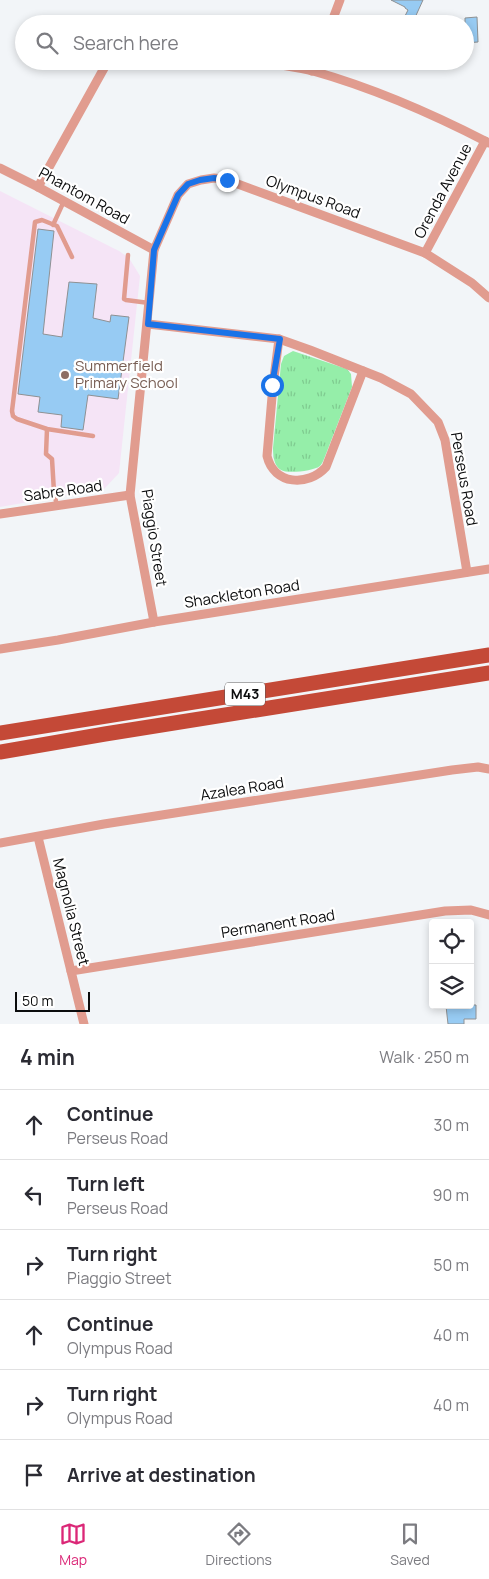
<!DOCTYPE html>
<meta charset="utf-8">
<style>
body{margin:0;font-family:Manrope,sans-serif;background:#f2f2f3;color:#2b2b33}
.controls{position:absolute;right:15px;bottom:15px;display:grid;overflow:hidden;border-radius:5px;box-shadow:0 2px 8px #0003}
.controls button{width:45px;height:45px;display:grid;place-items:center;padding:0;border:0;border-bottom:1px solid #e1e1e2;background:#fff;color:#2b2b33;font:25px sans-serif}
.scale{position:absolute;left:15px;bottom:12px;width:75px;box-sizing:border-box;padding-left:5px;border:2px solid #0b0c0d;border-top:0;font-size:14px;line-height:18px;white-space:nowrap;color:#0b0c0d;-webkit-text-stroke:4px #fff;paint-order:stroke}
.stop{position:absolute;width:15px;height:15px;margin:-11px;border:4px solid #1a73e8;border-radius:50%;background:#fff}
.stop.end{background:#1a73e8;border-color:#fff;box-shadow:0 1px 5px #0008}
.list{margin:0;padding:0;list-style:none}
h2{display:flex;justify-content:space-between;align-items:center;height:65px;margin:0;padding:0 20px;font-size:21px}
h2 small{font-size:16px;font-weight:400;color:#7c7c81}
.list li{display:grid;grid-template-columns:32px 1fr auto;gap:15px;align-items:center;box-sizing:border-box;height:70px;padding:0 20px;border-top:1px solid #e1e1e2}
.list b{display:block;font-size:19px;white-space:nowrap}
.list p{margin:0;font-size:16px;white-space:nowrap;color:#7c7c81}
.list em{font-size:16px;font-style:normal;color:#7c7c81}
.icon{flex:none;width:28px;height:28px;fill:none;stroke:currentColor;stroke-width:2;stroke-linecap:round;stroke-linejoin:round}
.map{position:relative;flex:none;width:489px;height:1024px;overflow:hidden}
.search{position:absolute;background:#fff;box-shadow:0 2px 8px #0003;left:15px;right:15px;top:15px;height:55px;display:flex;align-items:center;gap:12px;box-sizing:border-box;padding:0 18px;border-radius:28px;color:#7c7c81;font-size:19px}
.sheet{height:485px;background:#fff}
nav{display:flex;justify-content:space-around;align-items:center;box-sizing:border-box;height:70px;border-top:1px solid #e1e1e2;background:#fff;font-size:14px;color:#7c7c81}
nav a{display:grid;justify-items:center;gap:2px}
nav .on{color:#db2777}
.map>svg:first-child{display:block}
.education{fill:#f5e4f6}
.grass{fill:url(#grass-tufts)}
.building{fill:#97cbf3;stroke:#8e9193}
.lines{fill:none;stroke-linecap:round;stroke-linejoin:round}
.lane{stroke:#e19c8f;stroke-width:4.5}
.street{stroke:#e19c8f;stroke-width:9}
.primary{stroke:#c44937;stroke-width:15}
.route{stroke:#1a73e8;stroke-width:6}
.education-dot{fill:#8d6e63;stroke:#fff;stroke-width:2}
.labels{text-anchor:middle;stroke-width:4.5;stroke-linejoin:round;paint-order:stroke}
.shield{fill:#fff;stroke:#545556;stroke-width:1}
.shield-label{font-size:14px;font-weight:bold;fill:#0b0c0d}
.street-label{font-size:15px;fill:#0b0c0d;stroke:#fff}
.education-label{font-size:15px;fill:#785e54;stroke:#fff;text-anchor:start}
</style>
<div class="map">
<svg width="489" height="1024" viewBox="0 0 489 1024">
<defs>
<pattern id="grass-tufts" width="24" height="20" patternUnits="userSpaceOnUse" patternTransform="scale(1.25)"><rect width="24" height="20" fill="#95eea9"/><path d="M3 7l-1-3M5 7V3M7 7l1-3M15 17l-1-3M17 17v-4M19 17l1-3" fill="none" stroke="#7fcb90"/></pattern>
</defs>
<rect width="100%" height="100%" fill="#f2f5f8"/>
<path class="education" d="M0,191l119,60 10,7 11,18 -21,197 -15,16 -104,18z"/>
<path class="grass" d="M293,351l54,18 4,5 1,13 -28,72c-1,2 -2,5 -4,7 -6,5 -33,8 -39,4 -7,-4 -8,-14 -8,-22l8,-84 3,-8z"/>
<g class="building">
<path d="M391,0h32l-10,22 -9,-4 4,-8 -3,-2v-1z"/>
<path d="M477,17l1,25 -13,1v-25z"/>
<path d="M38,229l16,2 -11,103 19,3 7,-55 28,2 -4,34 17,4 1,-7 18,2 -11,82 -30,-4 -5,35 -22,-3 1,-12 -24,-3 2,-15 -22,-3z"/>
<path d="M452,1005h24v14h-12v5h-16l-2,-18z"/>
</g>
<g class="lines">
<g class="lane">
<path d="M53,225l11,-24"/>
<path d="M128,255l-4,44 2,1 23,3"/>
<path d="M72,257l-15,-31 -15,-6 -7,2 -23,189 1,5 4,3 30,10 46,7"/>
<path d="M47,429l-1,25 6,5 2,33 3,14"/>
</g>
<g class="street">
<path d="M331,24l9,-24"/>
<path d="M260,61c18,4 36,6 53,10 60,17 120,43 176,72"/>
<path d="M312,71l4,-10"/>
<path d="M0,168l38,19 116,63"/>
<path d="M38,187l70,-126"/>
<path d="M425,253l60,-112"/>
<path d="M148,324l131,15 31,11 71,28 30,16 27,28 7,18 22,132"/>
<path d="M279,339l-6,46 -6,71c7,29 41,31 59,11l37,-96"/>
<path d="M0,514l130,-19"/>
<path d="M154,622l-24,-127 24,-245 24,-55 10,-11 13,-4 13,-2 13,2 198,73 47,30 17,15"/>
<path d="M0,649l58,-9 96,-18 335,-53"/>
<path d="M38,837l46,187"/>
<path d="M0,843l104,-19 348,-54 26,-3 11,2"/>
<path d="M71,971l374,-60 26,-1 18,5"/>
</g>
<g class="primary">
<path d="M0,733l489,-78"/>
<path d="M0,752l105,-18 384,-61"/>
</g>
</g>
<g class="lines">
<path class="route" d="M227,180l-13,-2 -14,2 -12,4 -10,11 -24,55 -6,74 132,15 -8,46"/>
</g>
<circle class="education-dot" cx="65" cy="375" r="5"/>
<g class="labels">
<rect class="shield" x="225" y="682.5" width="40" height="23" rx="4"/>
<g class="shield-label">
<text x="245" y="699">M43</text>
</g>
<g class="street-label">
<text transform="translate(443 191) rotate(-62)" y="5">Orenda Avenue</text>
<text transform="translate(84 196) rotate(29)" y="5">Phantom Road</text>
<text transform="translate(313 197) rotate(20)" y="5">Olympus Road</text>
<text transform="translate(464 479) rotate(80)" y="5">Perseus Road</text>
<text transform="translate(63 491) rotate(-8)" y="5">Sabre Road</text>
<text transform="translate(154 538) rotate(81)" y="5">Piaggio Street</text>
<text transform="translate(242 594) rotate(-9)" y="5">Shackleton Road</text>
<text transform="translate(242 789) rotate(-9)" y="5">Azalea Road</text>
<text transform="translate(71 912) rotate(76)" y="5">Magnolia Street</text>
<text transform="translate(278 924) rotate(-9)" y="5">Permanent Road</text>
</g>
<g class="education-label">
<text x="75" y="371">Summerfield<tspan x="75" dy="17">Primary School</tspan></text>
</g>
</g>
</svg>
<div class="controls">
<button><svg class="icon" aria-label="locate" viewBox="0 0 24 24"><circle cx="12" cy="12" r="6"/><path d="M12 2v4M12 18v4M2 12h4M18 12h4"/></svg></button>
<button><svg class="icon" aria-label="layers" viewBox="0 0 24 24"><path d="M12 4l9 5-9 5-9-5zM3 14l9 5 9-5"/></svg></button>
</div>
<div class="scale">50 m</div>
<div class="stop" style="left:272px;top:385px"></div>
<div class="stop end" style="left:227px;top:180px"></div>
<div class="search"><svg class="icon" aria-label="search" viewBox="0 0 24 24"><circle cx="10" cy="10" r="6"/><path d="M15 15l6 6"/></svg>Search here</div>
</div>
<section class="sheet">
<h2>4 min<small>Walk · 250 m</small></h2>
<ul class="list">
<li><svg class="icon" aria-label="ahead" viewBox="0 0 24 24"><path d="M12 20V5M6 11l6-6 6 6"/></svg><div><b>Continue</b><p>Perseus Road</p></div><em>30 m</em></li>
<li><svg class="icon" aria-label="left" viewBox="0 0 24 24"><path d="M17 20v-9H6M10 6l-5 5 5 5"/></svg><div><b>Turn left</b><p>Perseus Road</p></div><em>90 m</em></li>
<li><svg class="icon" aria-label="right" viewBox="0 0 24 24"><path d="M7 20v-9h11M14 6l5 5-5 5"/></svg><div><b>Turn right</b><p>Piaggio Street</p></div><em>50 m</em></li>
<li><svg class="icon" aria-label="ahead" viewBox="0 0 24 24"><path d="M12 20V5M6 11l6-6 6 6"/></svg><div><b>Continue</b><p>Olympus Road</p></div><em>40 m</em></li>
<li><svg class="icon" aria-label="right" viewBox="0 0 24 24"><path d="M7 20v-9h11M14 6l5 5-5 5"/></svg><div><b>Turn right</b><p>Olympus Road</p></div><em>40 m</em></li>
<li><svg class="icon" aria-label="arrive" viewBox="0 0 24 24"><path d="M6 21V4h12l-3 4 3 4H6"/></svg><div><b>Arrive at destination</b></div></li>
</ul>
</section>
<nav>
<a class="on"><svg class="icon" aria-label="map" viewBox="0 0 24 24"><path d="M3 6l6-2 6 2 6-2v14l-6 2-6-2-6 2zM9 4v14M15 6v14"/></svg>Map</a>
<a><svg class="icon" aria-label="directions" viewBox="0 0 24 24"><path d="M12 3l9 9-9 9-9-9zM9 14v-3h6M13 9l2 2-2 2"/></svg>Directions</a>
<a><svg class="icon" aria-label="saved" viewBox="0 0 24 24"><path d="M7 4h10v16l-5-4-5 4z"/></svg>Saved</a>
</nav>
